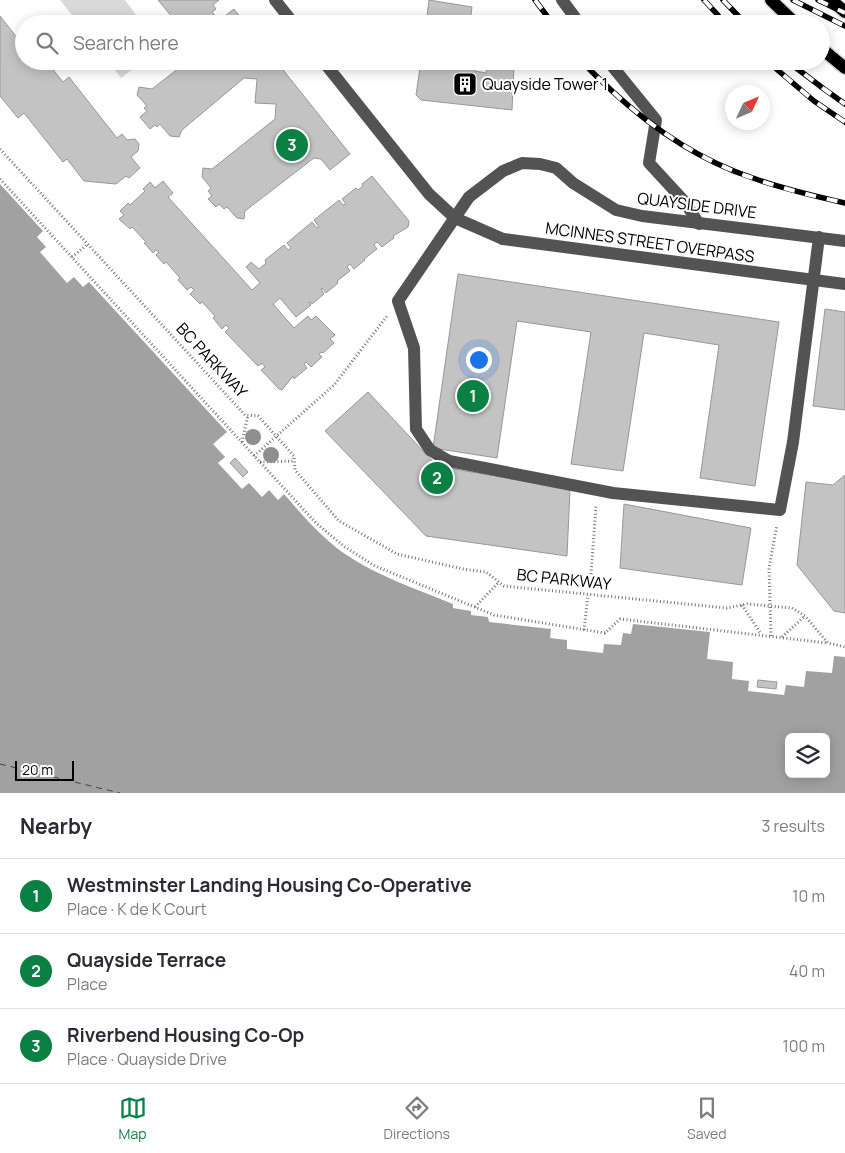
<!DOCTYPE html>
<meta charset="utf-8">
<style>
body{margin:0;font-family:Manrope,sans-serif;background:#f7f7f7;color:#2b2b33}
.controls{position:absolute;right:15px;bottom:15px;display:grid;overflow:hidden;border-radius:8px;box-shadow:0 2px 12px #0003}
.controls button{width:45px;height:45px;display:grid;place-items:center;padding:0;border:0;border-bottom:1px solid #e1e1e2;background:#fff;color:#2b2b33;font:25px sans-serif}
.compass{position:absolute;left:725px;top:85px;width:45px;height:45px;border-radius:50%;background:#fff;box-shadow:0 2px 12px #0003;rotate:46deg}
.scale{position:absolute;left:15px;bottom:12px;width:59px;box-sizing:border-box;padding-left:5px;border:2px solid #000;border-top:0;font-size:14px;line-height:18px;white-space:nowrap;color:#000;-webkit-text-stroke:4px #fff;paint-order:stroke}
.you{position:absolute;left:478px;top:359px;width:18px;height:18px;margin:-12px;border:4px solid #fff;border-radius:50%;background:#1a73e8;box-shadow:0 0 0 8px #1a73e833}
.badge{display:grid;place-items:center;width:32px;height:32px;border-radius:50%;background:#0b8043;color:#fff;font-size:16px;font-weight:700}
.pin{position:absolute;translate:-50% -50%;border:2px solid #fff;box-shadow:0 1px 5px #0006}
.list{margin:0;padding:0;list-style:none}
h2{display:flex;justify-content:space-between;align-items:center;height:65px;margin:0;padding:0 20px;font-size:21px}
h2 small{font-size:16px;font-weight:400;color:#7c7c81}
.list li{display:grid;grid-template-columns:32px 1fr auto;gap:15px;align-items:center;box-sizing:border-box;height:75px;padding:0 20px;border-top:1px solid #e1e1e2}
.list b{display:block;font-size:19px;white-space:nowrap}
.list p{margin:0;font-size:16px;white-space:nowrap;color:#7c7c81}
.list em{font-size:16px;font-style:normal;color:#7c7c81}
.icon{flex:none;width:28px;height:28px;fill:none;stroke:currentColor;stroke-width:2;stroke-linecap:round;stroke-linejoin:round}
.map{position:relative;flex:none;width:845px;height:793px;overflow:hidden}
.search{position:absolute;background:#fff;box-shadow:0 2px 12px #0003;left:15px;right:15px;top:15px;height:55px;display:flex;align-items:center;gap:12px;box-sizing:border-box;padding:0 18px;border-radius:28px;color:#7c7c81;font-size:19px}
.sheet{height:290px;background:#fff}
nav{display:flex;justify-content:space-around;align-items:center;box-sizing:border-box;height:70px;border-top:1px solid #e1e1e2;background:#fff;font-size:14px;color:#7c7c81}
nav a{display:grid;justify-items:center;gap:2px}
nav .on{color:#0b8043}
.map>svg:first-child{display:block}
.green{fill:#dadada}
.water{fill:#a1a1a1;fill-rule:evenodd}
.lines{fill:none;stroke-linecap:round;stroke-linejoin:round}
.ferry{stroke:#424242;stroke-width:1;stroke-dasharray:6 5;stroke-linecap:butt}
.building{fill:#c3c3c3;stroke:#979797}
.major-casing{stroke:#dbdbdb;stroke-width:15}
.path{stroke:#757575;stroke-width:3;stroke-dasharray:1 2.5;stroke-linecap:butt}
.minor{stroke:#535353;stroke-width:12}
.major{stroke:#000;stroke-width:12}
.rail-casing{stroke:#000;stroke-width:5.5}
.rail{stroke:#fff;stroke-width:4;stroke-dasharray:11;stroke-linecap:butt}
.minor-bridge{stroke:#535353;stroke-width:12}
.tree{fill:#8e8e8e}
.labels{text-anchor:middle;stroke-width:4;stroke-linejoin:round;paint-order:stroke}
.poi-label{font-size:16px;fill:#000;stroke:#fff;text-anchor:start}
.street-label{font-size:16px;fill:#000;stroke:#fff}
</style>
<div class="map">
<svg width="845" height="793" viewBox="0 0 845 793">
<rect width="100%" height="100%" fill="#fff"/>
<g class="green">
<path d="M60,0h65l18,24h-64z"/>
<path d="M108,61h35l-22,17z"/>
</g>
<path class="water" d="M0,184l43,47 -6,6 9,10 -6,5 27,31 7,-6 9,10 6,-5 138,150 -14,12 12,13 -7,6 24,26 7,-6 13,14 7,-7 9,10 6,-6c19,22 37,43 61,60 32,22 72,35 108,50v4l18,3v4l17,2 1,5 62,7 -1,9 17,2v9l36,4 1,-9 17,1 2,-12 8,1 2,-10 77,8 -3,27 26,3 -1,17 17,2 -1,10 36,4 2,-10 18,2 2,-16 26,2 2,-17 11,1v136h-845zM789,737h37v37h-37z"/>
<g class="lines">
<path class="ferry" d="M0,764l120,29"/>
</g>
<g class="building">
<path d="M158,0h61l-6,5 3,4 -4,3 5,6 -7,6h-8l-3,-4 -5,4h-6l-5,-6 -6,5z"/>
<path d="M429,0l43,7 -2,17h-44z"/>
<path d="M234,9l12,15h-30v-1z"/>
<path d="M0,16l18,23 6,-5v27h22l17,21 6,-5 48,61 5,-4 5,6 8,-1 4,5 -1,7 -7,6 9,11 -11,10 -3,-2 -10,8 -32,-3 -17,-22 -4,3 -39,-49 -6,5 -18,-22z"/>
<path d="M188,61h88l74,93 -20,16 -9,-11 -7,-1 -69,53 -1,8 -7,-1 -10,-11 -3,2 -5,-5 -3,3 -8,-8 4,-3 -4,-5 3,-3 -9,-11 1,-9 9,1 63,-50 1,-15 -21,-1 2,-24 -13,-1 -62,52 -3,7 -9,-1 -10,-12 -3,3 -2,-2 -5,4 -10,-12 7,-6 -3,-3 3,-2 -10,-11 2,-8 13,2z"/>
<path d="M421,61h45l9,10 11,2 1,-9 27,3 -2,43 -91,-10 -5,-5z"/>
<path d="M372,176l37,45 -1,6 -15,9 1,2 -12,9 -5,-5 -3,3 3,4 -13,10 1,1 -11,9 -4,-5 -3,3 3,4 -13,10 1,2 -12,10 -4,-5 -1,1 3,5 -12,10 -2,-2 -1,1 2,2 -15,12 -16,-19 -7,6 21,24 14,-12 3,4 5,-4 19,19 -5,4 4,4 -11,10 -1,-1 -3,2 3,3 -11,10 -5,-5 -2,2 3,4 -13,11 -1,-3 -11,14 -3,-1 -18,-19 4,-3 -3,-4 -4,3 -33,-34 4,-4 -3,-3 -4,4 -9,-11 2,-2 -13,-14 -2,2 -10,-10 4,-4 -3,-3 -4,3 -9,-10 2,-2 -14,-16 -2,2 -8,-9 3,-3 -3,-2 -3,3 -9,-10 2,-1 -14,-15 -2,2 -11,-10 5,-4 -4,-4 8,-8 2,2 15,-14 -2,-2 7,-7 5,6 8,-7 10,12 -5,4 84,93 8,-7 -14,-16 5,-5 8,7 7,-6 -1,-3 19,-15 4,5 3,-2 -4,-5 25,-21 5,6 2,-1 -5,-7 25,-20 4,5 3,-1 -4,-5 14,-11 2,2 5,-4 -1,-2z"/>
<path d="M458,274l321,48 -24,164 -55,-8 19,-133 -75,-12 -21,138 -52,-7 20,-132 -74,-11 -20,137 -64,-10z"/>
<path d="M825,309l20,3v98l-32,-4z"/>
<path d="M368,392l69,74 133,23 -3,67 -141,-20 -101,-105z"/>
<path d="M235,458l13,14 -5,5 -13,-14z"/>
<path d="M845,475v138l-11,-2 -37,-46 9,-83 27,3z"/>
<path d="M624,504l127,24 -9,57 -122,-17z"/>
<path d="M758,680l19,2 -1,7 -19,-2z"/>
</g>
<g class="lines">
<g class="major-casing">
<g id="major">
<path d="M771,0l25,24"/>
<path d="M831,0l14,12"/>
<path d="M821,48l24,20"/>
</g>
</g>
<g class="path">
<path d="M0,149l245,266 13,1 36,40 1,14 44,51 58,33 66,15 23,3 18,14 223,22 20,-4 45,4 13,8 23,27 17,4"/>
<path d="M0,179l316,344 29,24 30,19 119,49 111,18 15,-14 207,24"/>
<path d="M72,257l16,-13"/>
<path d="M242,442l6,-27"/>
<path d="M254,456l80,-71 53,-69"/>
<path d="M260,462l34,-1"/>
<path d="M591,574l5,-68"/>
<path d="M742,605l19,29"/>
<path d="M475,607l24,-25"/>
<path d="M584,630l4,-35"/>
<path d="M771,636l-2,-68 8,-43"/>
<path d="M782,637l23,-21"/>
</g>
<g class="minor">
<path d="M275,0l19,24"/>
<path d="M562,0l18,24"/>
<path d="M323,61l106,133 26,24 48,21"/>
<path d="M608,61l48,59 -7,43 35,38 15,23"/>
<path d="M819,237l-26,205 -13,68 -167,-17 -164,-32 -19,-11 -14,-21 -2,-81 -16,-47 71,-104 34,-26 19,-8 18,1 16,4 17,15 43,27 26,6 203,25"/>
</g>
<use href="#major" class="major"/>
<g class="rail-casing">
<g id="rail">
<path d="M535,0l18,24"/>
<path d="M704,0l22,24"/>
<path d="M723,0l23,24"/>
<path d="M793,0l52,26"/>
<path d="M818,0l27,13"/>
<path d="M582,61c9,11 20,20 30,30 40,37 89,70 141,87 30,11 61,18 92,25"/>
<path d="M767,61l47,40 31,21"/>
<path d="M787,61l37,28 21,15"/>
</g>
</g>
<use href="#rail" class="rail"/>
<path class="minor-bridge" d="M503,239l342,45"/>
</g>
<g class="tree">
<circle cx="253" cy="437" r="8"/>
<circle cx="271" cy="455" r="8"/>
</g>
<defs>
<g id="building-square" transform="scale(1.25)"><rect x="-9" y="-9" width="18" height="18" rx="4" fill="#000" stroke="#fff"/><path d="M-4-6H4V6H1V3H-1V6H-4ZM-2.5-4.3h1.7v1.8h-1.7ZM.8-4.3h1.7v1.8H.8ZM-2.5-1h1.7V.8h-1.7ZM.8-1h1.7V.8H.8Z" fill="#fff"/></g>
</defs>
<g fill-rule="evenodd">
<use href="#building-square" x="465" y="84"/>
</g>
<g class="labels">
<g class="poi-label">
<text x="482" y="90">Quayside Tower 1</text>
</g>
<g class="street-label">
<text transform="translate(697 205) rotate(7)" y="6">QUAYSIDE DRIVE</text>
<text transform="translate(650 242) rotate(8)" y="6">MCINNES STREET OVERPASS</text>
<text transform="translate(212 360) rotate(47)" y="6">BC PARKWAY</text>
<text transform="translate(564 579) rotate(6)" y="6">BC PARKWAY</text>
</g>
</g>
</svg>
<div class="controls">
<button><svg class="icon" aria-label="layers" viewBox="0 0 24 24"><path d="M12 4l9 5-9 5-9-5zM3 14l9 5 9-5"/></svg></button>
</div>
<svg class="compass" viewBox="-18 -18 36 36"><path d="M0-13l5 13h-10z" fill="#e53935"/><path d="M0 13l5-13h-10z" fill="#7c7c81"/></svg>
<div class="scale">20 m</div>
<div class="you"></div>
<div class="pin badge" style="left:473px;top:396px">1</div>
<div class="pin badge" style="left:437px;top:478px">2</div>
<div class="pin badge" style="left:292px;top:145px">3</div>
<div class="search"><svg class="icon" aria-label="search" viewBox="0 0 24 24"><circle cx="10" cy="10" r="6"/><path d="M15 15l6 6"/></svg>Search here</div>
</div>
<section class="sheet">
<h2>Nearby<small>3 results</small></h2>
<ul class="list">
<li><span class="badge">1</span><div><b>Westminster Landing Housing Co-Operative</b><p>Place · K de K Court</p></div><em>10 m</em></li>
<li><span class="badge">2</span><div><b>Quayside Terrace</b><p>Place</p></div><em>40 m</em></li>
<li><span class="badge">3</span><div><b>Riverbend Housing Co-Op</b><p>Place · Quayside Drive</p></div><em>100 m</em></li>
</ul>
</section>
<nav>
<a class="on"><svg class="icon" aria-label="map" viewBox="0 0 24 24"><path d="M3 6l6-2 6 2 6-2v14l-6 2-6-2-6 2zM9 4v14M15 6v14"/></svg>Map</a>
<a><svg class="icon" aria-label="directions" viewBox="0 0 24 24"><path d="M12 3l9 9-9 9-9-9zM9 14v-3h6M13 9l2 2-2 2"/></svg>Directions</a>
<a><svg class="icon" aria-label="saved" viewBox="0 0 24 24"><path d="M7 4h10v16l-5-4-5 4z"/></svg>Saved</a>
</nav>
